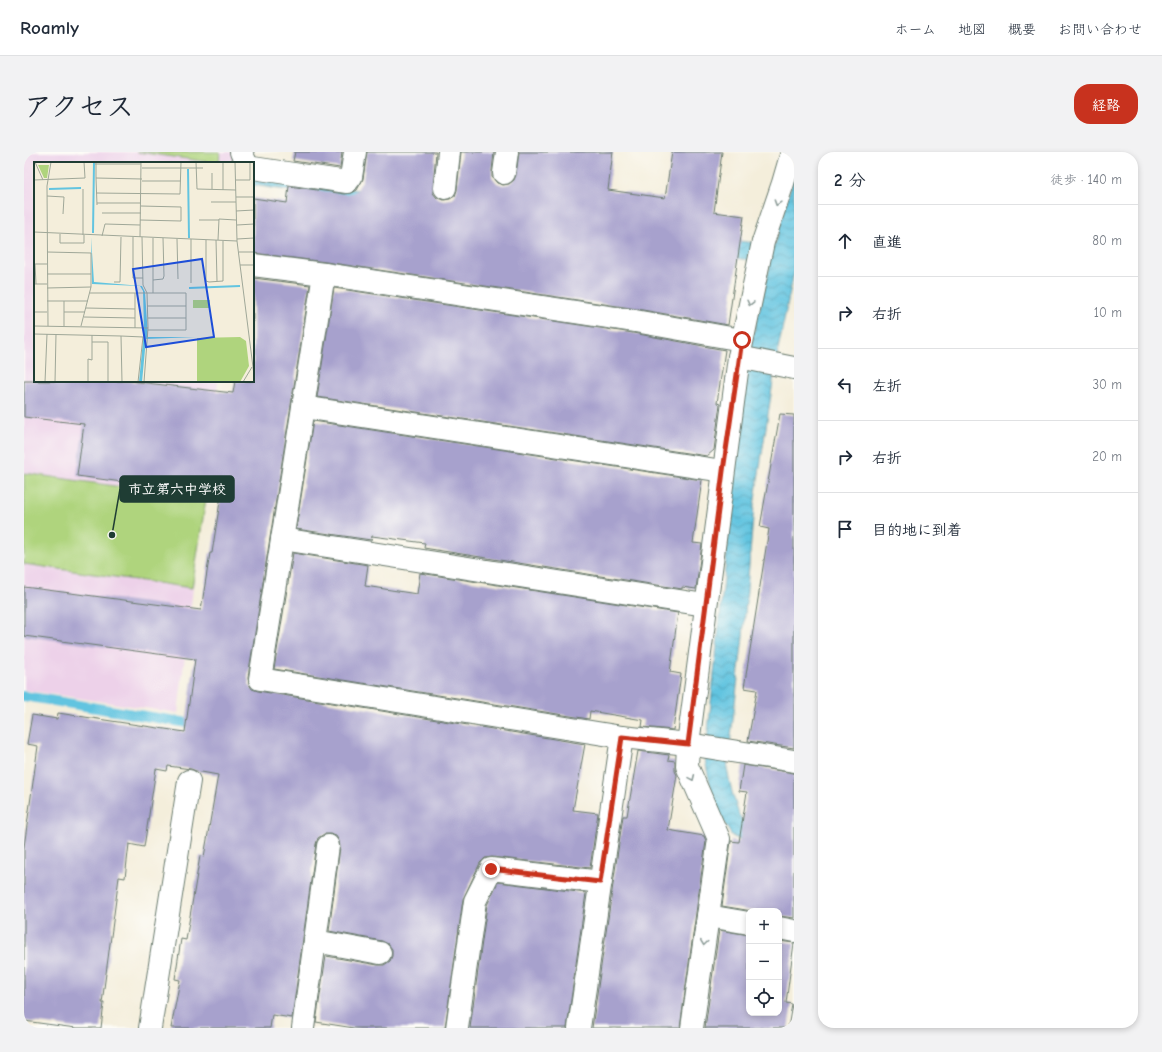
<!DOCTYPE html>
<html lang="ja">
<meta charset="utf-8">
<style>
body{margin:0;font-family:"Comic Neue","Klee One",sans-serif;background:#f2f2f3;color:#1f2937}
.controls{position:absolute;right:12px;bottom:12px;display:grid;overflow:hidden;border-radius:8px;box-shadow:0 2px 6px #0003}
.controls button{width:36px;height:36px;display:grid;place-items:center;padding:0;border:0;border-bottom:1px solid #e0e1e3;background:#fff;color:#1f2937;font:20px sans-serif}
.stop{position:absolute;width:12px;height:12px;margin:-9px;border:3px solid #c8321e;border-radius:50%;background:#fff}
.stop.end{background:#c8321e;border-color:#fff;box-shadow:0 1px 4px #0008}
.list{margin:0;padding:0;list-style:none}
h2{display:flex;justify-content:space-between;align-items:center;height:52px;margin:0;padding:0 16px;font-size:17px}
h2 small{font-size:13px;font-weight:400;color:#747a83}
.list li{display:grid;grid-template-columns:26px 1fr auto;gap:12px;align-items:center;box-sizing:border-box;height:72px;padding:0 16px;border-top:1px solid #e0e1e3}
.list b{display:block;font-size:15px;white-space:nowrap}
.list em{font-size:13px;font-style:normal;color:#747a83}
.icon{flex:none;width:22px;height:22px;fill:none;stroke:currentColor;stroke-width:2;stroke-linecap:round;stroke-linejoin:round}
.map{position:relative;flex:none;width:770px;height:876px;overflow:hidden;border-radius:16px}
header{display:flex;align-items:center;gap:24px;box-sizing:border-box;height:56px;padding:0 20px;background:#fff;border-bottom:1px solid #e0e1e3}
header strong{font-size:19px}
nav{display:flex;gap:22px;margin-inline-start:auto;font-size:14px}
.intro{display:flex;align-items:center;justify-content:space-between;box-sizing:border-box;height:96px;padding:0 24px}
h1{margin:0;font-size:28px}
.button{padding:10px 18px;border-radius:16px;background:#c8321e;color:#fff;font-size:14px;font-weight:700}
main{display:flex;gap:24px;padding:0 24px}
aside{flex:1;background:#fff;border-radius:16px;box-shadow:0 2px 6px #0003}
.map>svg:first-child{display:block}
.built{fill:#edd1e9}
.green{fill:#afd47d;stroke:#678858}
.water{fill:url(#water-waves);stroke:#40808a}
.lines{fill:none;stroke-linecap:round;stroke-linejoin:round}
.stream{stroke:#62c4e0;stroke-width:10}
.building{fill:#a7a1cd}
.minor-casing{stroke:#6a7b6e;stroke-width:24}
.minor{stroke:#fff;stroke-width:22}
.oneway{stroke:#8f9e9a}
.route{stroke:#c8321e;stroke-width:5}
.inset-river{fill:none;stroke:#62c4e0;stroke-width:2}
.inset-road{fill:none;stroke:#9fa798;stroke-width:1}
.view{fill:#1d4ed8;fill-opacity:0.15;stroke:#1d4ed8;stroke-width:2}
.inset-edge{fill:none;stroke:#1f3d34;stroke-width:2}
.leader{fill:none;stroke:#1f3d34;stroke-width:1.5}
.callout-dot{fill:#1f3d34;stroke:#fdfcf7;stroke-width:1.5}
.callout{fill:#1f3d34;stroke:#1f3d34;stroke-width:1.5}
.callout-label{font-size:14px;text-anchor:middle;font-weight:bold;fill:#fff}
</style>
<header>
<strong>Roamly</strong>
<nav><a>ホーム</a><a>地図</a><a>概要</a><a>お問い合わせ</a></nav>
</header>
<div class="intro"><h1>アクセス</h1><a class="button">経路</a></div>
<main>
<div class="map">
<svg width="770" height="876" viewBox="0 0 770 876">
<defs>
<pattern id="water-waves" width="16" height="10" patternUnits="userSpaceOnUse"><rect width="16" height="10" fill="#62c4e0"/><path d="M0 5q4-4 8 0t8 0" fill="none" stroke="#50a0b6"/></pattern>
</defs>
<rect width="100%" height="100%" fill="#fdfcf7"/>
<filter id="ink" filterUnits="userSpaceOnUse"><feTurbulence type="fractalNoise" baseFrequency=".025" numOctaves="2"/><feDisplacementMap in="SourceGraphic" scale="8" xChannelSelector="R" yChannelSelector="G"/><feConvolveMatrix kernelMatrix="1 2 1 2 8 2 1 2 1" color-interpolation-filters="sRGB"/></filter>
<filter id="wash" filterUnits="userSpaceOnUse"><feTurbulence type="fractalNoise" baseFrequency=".012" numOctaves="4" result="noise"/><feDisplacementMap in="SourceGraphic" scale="16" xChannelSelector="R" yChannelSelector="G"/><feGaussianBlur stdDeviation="0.9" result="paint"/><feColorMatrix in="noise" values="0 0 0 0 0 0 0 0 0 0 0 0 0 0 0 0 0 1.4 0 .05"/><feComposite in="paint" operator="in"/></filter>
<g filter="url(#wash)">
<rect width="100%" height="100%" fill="#f4eedb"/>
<path class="built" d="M0,0h221l-2,11h-208v218h183l-40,332 -154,-23z"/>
<g class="green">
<path d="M113,0h83l-1,11h-3z"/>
<path d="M0,321l182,26 -14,89 -168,-24z"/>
</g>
<path class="water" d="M770,22v98l-16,77 -24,157 -11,131 -16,132 5,23 7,23 10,14v16l-17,-9 -12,-20 -7,-17 -8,-39 34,-325 11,-88 20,-81 -22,-6 -495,-75v-10l401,57 121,13z"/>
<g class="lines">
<path class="stream" d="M0,544l176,29"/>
</g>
<g id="blocks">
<g class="building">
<path d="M271,0h47l-2,16 -47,-7z"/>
<path d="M343,0h69l-3,35v6l4,5 7,2 6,-1 5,-3 2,-6 4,-38h33l-2,19v6l5,6 6,2 6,-1 5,-4 2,-5 3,-23h94l-5,38 57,8 7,-46h50l-8,60 30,4 -16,109 -91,-16 -311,-47 -73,-9v-55l34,5 2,-17 56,8 7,-1 5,-3 6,-11z"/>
<path d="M229,126l57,7 -62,392 1,7 3,5 6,2 327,53 -12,66 25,3 -8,55 -98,-11 -7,1 -5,5 -17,36 -18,129h-91l-38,-6 10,-66 52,9h6l6,-4 2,-5v-7l-4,-5 -6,-3 -53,-10 11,-84 -1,-6 -3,-5 -6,-2h-6l-6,4 -2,6 -24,174 -20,-3 -2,13h-99l9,-48 -5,-1 6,-40 5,1 14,-84 4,1 14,-82 -22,-4 -5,-2 -23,-3 -1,5 -11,-2 -12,78 -15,-3 -4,34 -6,-1 -17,126h2l-3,25h-25l-52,-7v-174l14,-101 -11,-2 5,-29 25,4 1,-6 127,19 10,-73 -171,-23v-49l177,23 9,-57h2l9,-58 -144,-19 7,-52 -60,-7v-36h105l104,12 2,-12h18z"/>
<path d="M310,136l299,45 92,17 -8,53 3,1 -6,46 -7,6 -390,-59z"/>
<path d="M756,262l14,1v333l-46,-7 9,-51 -13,-2 25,-159 -9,-2z"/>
<path d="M289,269l389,59 -9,63 9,1 -6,45 -14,-2v2l-258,-41 1,-5 -53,-7 -1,4 -75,-11z"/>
<path d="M269,401l75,12 -3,21 52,8 3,-21 258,40 -8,59 11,2 -8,56 -31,-3 1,-7 -53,-9 -1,8 -315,-50z"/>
<path d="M614,599l31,4 -1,5 7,1v10l2,4 -9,55 36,6 2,5 -26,187h-88l31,-212h4z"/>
<path d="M719,613l51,8v145l-15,-2v-5h-27l-30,-5 9,-65 8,1 8,-50 -8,-1z"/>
<path d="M474,730l88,11 -19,135h-97l17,-123z"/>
<path d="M695,778l30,5v78h30v-72l15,2 -8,60 6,1 -4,24h-83z"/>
</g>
</g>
</g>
<g filter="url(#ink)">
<use href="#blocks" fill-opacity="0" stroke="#6a7b6e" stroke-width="1"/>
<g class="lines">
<g class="minor-casing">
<g id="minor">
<path d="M217,0l5,11"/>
<path d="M229,16l94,14 4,-5 4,-25"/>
<path d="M480,21l3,-21"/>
<path d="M421,36l4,-36"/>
<path d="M229,113l71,9"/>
<path d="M718,188l-107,-19 -311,-47 -64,405 362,58 66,7 106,17"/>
<path d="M715,205l55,11"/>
<path d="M279,255l420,64"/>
<path d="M258,387l423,66"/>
<path d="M684,764l41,7"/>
<path d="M755,776l15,3"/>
<path d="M291,789l65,12"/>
<path d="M126,876l39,-247"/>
<path d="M279,876l25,-182"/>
<path d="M433,876l18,-127 16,-32 110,13"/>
<path d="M555,876l43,-291"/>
<path d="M668,876l27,-189 -32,-73 1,-22 51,-387 24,-115 20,-59 9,-31"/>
</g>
</g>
<use href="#minor" class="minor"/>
</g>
<defs><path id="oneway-chevron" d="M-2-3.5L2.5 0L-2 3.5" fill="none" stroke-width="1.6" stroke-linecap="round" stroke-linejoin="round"/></defs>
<g class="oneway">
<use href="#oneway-chevron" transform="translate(753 51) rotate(108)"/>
<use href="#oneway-chevron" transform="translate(726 151) rotate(103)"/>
<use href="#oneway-chevron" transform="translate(668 626) rotate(66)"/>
<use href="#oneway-chevron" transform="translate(680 791) rotate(98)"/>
</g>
</g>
<g class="lines" filter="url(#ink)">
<path class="route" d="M467,717l109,13 22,-145 66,7 35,-273 19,-131"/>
</g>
<g transform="translate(10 10)">
<rect width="220" height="220" fill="#f4eedb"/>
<path d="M4,3h11l-2,13h-3zM159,138h17v8h-17zM206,175l6,4 3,25 -9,16h-43v-44z" fill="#afd47d"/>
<path d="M57,75l3,45 48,4 3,6 3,45h48l-50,2 -4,43h-3l5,-52 -1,-39 -3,-5 -48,-2z" fill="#62c4e0"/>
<path class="inset-river" d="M154,7l1,69M15,27l32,-1M59,71l1,-71M155,126l51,-2"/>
<path class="inset-road" d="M1,0l8,18M62,0v16l46,1M162,0l1,27 39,1M189,0v28M201,0l2,79 17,134M61,2h46M108,6h61M178,11v16M62,16l1,27M0,18l51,-2 -1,-16M202,18h14v-18M108,19h39M49,27v46M62,31l84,1 1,-32M13,34l17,1 -1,17M202,35h18M177,40h25M63,41h44M202,49l18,-1M68,51h39M106,58l41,1v-14l-40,-1M165,58h20M203,63l17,-1M0,70l203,9M26,72v9h24v-8M68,74l3,-12 35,1M99,75v41h10M106,75l1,-75M108,75l1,48 4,8 1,35 -4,54M119,76v55M143,77l1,40M157,77v44M203,77l17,-1M172,78v41l3,1 14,-1v-40M182,78l1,41M184,78l1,-21 17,1M13,90l44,1v34l-10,39M205,90h15M0,102h13M1,102l1,20M206,103h14M13,112h44M119,118l10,-1 1,-3 -1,-38M80,120h6l1,-45M0,122h13M13,126l44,-1M56,131h96v37h-38M101,131v35M13,139h41M30,139v25M113,144h39M52,146l49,1M0,150h13M30,150h21M50,155l51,1M114,156h38M0,164l114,2M14,164l-1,-140 4,-24M0,172l87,2 1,46M87,174l22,1 -5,45M58,180h16v40M11,220l2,-48M21,220l1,-48M54,220v-23l4,1v-25M209,220l9,-15"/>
<path class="view" d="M168,97l12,78 -68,10 -13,-78z"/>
<rect width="220" height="220" class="inset-edge"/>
</g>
<path class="leader" d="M88 383L96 337"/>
<circle class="callout-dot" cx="88" cy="383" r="4"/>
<rect class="callout" x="96" y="324" width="114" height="26" rx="4"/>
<g class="callout-label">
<text x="153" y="342">市立第六中学校</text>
</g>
</svg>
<div class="controls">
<button>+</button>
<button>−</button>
<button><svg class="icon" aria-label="locate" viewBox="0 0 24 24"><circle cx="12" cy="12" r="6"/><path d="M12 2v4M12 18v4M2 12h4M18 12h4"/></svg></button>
</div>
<div class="stop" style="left:718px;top:188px"></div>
<div class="stop end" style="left:467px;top:717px"></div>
</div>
<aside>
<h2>2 分<small>徒歩 · 140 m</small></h2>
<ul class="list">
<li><svg class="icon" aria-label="ahead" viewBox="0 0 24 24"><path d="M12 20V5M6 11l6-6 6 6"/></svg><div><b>直進</b></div><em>80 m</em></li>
<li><svg class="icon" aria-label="right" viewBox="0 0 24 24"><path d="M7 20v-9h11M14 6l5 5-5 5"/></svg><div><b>右折</b></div><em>10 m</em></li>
<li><svg class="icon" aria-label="left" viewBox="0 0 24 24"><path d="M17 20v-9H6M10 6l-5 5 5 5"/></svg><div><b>左折</b></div><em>30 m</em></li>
<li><svg class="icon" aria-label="right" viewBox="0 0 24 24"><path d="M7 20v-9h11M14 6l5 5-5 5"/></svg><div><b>右折</b></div><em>20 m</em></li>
<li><svg class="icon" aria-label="arrive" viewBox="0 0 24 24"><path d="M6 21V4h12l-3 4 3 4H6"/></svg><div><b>目的地に到着</b></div></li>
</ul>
</aside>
</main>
